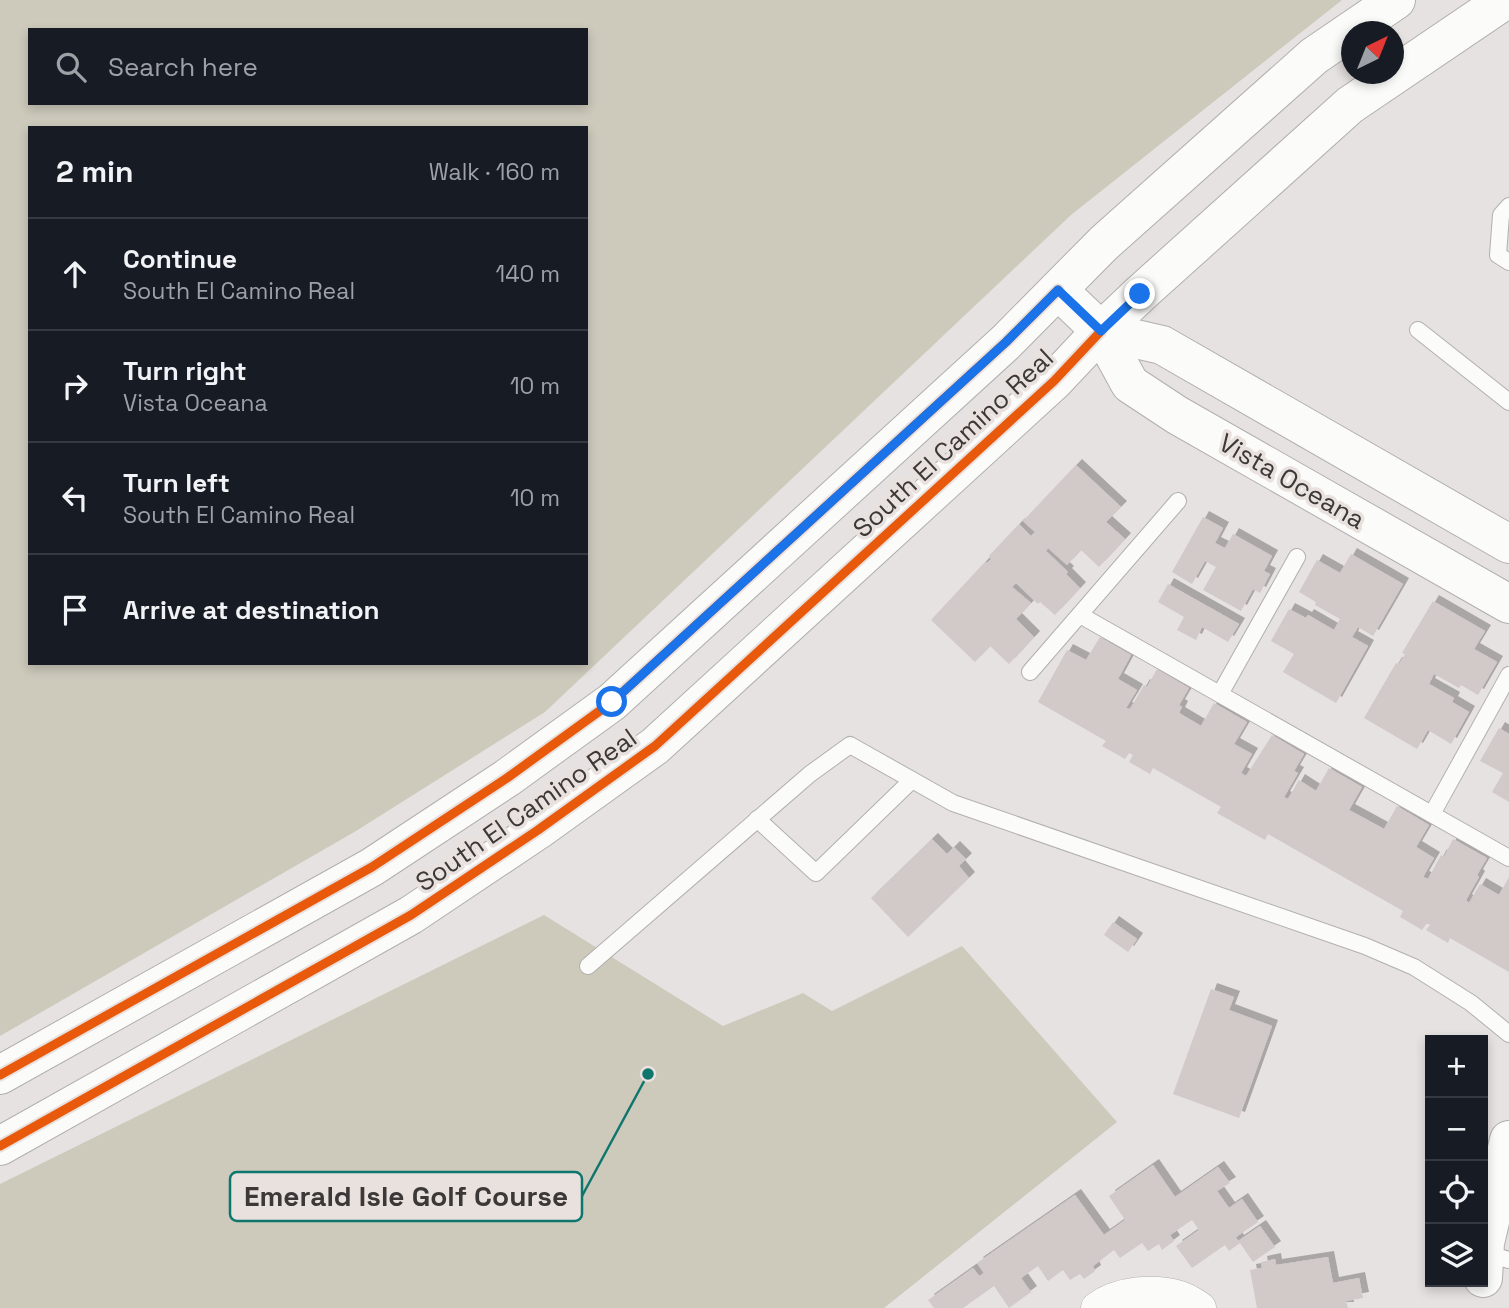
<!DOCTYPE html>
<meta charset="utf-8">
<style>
body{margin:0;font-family:"Space Grotesk",sans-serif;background:#242831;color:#f1f3f6}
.controls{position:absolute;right:21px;bottom:21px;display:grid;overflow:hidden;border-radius:0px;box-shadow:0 4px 10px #0003}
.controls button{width:63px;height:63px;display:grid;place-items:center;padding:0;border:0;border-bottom:2px solid #363941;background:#171b24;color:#f1f3f6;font:35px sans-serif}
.compass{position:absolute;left:1341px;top:21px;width:63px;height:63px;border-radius:50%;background:#171b24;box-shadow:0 4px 10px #0003;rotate:43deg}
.stop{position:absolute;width:21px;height:21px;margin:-16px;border:5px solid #1a73e8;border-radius:50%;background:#fff}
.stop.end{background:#1a73e8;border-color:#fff;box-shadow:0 2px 7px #0008}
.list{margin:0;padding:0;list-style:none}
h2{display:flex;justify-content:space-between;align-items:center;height:91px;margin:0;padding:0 28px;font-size:30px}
h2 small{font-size:23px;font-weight:400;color:#9ea1a6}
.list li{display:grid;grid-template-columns:46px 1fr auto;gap:21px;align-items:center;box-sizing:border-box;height:112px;padding:0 28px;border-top:2px solid #363941}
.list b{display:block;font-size:26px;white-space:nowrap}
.list p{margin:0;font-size:23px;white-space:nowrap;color:#9ea1a6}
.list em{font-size:23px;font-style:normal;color:#9ea1a6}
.icon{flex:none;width:38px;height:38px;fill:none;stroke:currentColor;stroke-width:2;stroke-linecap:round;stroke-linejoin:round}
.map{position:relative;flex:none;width:1509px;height:1308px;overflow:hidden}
.search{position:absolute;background:#171b24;box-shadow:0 4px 10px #0003;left:28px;top:28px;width:560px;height:77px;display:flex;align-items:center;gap:18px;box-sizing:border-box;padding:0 24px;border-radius:0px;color:#9ea1a6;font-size:26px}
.panel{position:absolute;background:#171b24;box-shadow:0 4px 10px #0003;left:28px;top:126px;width:560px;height:539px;border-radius:0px}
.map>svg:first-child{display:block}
.green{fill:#cdcabc;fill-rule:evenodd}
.building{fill:#d2c9c9;filter:url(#shadow)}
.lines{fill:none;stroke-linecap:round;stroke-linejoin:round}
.lane-casing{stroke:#b2afae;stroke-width:18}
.street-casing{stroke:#b2afae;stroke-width:33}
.secondary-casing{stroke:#b2afae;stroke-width:40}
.primary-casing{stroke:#b2afae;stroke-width:40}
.lane{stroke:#fbfbfa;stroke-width:16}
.street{stroke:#fbfbfa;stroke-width:32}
.secondary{stroke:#fbfbfa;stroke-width:38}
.primary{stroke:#fbfbfa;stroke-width:38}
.cycleway-casing{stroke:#e9e1de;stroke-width:13}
.cycleway{stroke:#e8590c;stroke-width:9}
.route{stroke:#1a73e8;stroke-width:9}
.labels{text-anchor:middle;stroke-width:7;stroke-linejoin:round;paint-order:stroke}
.street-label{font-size:26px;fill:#3b3837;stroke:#e9e1de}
.leader{fill:none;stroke:#0f766e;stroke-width:2.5}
.callout-dot{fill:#0f766e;stroke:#e9e1de;stroke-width:2.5}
.callout{fill:#e9e1de;stroke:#0f766e;stroke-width:2.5}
.callout-label{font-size:28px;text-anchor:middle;font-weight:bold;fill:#3b3837}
</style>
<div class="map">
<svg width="1509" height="1308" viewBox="0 0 1509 1308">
<defs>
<filter id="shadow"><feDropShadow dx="6" dy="-6" stdDeviation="0" flood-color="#0004"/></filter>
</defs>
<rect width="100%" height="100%" fill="#e6e2e1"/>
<g class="green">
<path d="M0,0h1342l-271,215 -526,497 -189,119 -356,205zM30,30h556v73h-556zM30,128h556v535h-556z"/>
<path d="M544,915l179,111 80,-33 29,18 130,-65 155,176 -233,186h-884v-124z"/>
</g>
<g class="building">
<path d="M1076,465l45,42 -15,15 19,17 -26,28 -18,-17 -14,15 -19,-17 -2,3 22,21 -2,2 14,14 -25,27 -15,-13 -2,2 -22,-21 -4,4 19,16 -15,16 18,18 -25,27 -19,-18 -15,16 -44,-42 54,-58 2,1 4,-4 -2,-3 30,-32 12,12 4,-4 -12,-11z"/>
<path d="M1203,517l20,11 -8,15 10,5 8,-14 39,22 -8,15 6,3 -10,19 -7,-4 -12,22 -38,-21 13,-23 -11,-6 -13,23 -20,-12z"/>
<path d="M1351,554l52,30 -30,52 -15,-9 -6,10 16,9 -32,57 -53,-31 11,-18 -23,-13 18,-32 17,9 2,-3 26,15 6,-11 -25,-14 1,-3 -17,-10 18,-32 23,13z"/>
<path d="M1168,584l71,40 -11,18 -26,-15 -6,13 -19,-10 7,-13 -26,-15z"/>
<path d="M1433,601l52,30 -11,18 23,13 -19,33 -17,-10 -2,3 -25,-14 -5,10 25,14 -2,4 17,10 -18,32 -23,-14 -11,19 -53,-31 32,-55 3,1 6,-10 -3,-1z"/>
<path d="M1100,637l31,18 -13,24 19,11 -11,18 4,1 14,-24 3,2 10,-18 32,19 -10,17 3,2 -3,6 22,13 13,-23 33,19 -13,22 18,10 -11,19 5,3 26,-41 32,19 -10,17 4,2 -14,24 4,2 11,-19 17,11 13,-23 33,19 -13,23 35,19 13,-23 32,19 -13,22 18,11 -11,19 5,2 13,-24 3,2 9,-18 34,19 -10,17 2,2 -13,23 3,3 11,-19 19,11 10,-18v95l-59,-34 -2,5 -22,-13 4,-5 -3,-2 -5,7 -22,-13 3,-6 -135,-77 -3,6 -48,-27 4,-6 -68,-39 -3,6 -21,-12 4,-7 -4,-2 -4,6 -23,-13 4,-5 -68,-39 29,-52 19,10z"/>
<path d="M1499,728l10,6v68l-17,-10 11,-19 -23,-12z"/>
<path d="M932,839l15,15 7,-7 12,12 -7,7 10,12 -61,59 -37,-39z"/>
<path d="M1113,922l24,17 -9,13 -24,-17z"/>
<path d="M1211,989l23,8 -5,13 43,16 -33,92 -66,-24z"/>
<path d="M1153,1165l22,32 43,-30 12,16 -13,8 12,17 13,-9 16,23 -22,15 2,4 22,-15 15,21 -22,15 -13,-19 -11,8 -4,-6 -33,23 -16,-22 23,-16 -7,-10 -22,15 4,6 -12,9 -3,-6 -11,7 -6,-8 -22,15 -6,-8 -21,16 2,5 -11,8 -4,-5 -10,6 -7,-10 -15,11 -10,-15 -17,12 10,14 -22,16 -15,-22 -31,22h-29l-6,-8 45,-32 6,8 5,-3 -7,-10 98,-68 29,40 21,-15 -16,-24z"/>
<path d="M1328,1257l5,26 26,-5 4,20 -17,3 2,7h-91l-7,-38 12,-2 -1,-6 14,-3 1,6z"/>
</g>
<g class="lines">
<g class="lane-casing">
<g id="lane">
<path d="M1509,206l-8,9 -3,40 11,7"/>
<path d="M1418,330l91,72"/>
<path d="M1080,615l429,243"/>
<path d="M1030,672l148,-171"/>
<path d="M1220,694l77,-137"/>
<path d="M1432,814l77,-139"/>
<path d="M757,819l59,54 96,-93"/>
<path d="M588,966l222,-192 40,-29 103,58 412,143 49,21 57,36 38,31"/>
<path d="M1485,1253l24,7"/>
</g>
</g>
<g class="street-casing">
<path id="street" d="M1097,1308c22,-16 57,-19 83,-11 7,2 14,7 20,11"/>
</g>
<g class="secondary-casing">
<g id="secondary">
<path d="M1058,290l43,41 29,53 47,31 332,189"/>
<path d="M1101,331l61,14 347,199"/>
<path d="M1483,1278l2,-35 24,-103"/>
</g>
</g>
<g class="primary-casing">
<g id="primary">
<path d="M0,1075l372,-208 135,-89 105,-76 394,-360 98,-99 210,-187 82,-56"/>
<path d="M0,1146l411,-231 127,-85 117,-84 399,-365 47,-50 39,-37 210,-189 155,-105"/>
</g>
</g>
<use href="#lane" class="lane"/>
<use href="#street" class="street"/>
<use href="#secondary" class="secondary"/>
<use href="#primary" class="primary"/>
<g class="cycleway-casing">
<g id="cycleway">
<path d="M0,1075l372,-208 135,-89 105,-76 394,-360 52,-52"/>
<path d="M0,1146l411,-231 127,-85 117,-84 399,-365 47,-50"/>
</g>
</g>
<use href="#cycleway" class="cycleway"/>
</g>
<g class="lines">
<path class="route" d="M612,702l394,-360 52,-52 43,41 39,-37"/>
</g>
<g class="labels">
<g class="street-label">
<text transform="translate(953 443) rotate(-43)" y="9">South El Camino Real</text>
<text transform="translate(1292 481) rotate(30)" y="9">Vista Oceana</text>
<text transform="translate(526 810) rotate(-35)" y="9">South El Camino Real</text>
</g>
</g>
<path class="leader" d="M648 1074L582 1196"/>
<circle class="callout-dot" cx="648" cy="1074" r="7"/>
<rect class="callout" x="230" y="1172" width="352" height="49" rx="7"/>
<g class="callout-label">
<text x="406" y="1206">Emerald Isle Golf Course</text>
</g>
</svg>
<div class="controls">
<button>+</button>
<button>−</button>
<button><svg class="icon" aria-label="locate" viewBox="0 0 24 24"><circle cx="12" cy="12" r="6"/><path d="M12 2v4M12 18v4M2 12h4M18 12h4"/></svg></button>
<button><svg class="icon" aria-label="layers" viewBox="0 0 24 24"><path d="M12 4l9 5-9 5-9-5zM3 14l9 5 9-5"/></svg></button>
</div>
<svg class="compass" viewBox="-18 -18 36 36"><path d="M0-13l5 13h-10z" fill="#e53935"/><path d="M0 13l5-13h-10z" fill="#9ea1a6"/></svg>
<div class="stop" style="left:612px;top:702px"></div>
<div class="stop end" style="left:1140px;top:294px"></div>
<div class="search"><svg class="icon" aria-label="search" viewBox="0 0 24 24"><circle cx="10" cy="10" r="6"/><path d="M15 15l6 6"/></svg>Search here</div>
<section class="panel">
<h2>2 min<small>Walk · 160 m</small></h2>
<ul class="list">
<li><svg class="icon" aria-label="ahead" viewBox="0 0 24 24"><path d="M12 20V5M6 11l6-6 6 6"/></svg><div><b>Continue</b><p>South El Camino Real</p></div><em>140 m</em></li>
<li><svg class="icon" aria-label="right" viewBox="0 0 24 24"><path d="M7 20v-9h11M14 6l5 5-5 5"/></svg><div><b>Turn right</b><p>Vista Oceana</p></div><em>10 m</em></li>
<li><svg class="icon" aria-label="left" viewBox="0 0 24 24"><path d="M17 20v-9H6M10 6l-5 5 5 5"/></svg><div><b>Turn left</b><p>South El Camino Real</p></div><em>10 m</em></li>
<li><svg class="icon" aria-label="arrive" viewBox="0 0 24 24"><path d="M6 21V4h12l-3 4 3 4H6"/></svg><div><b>Arrive at destination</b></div></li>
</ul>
</section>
</div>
